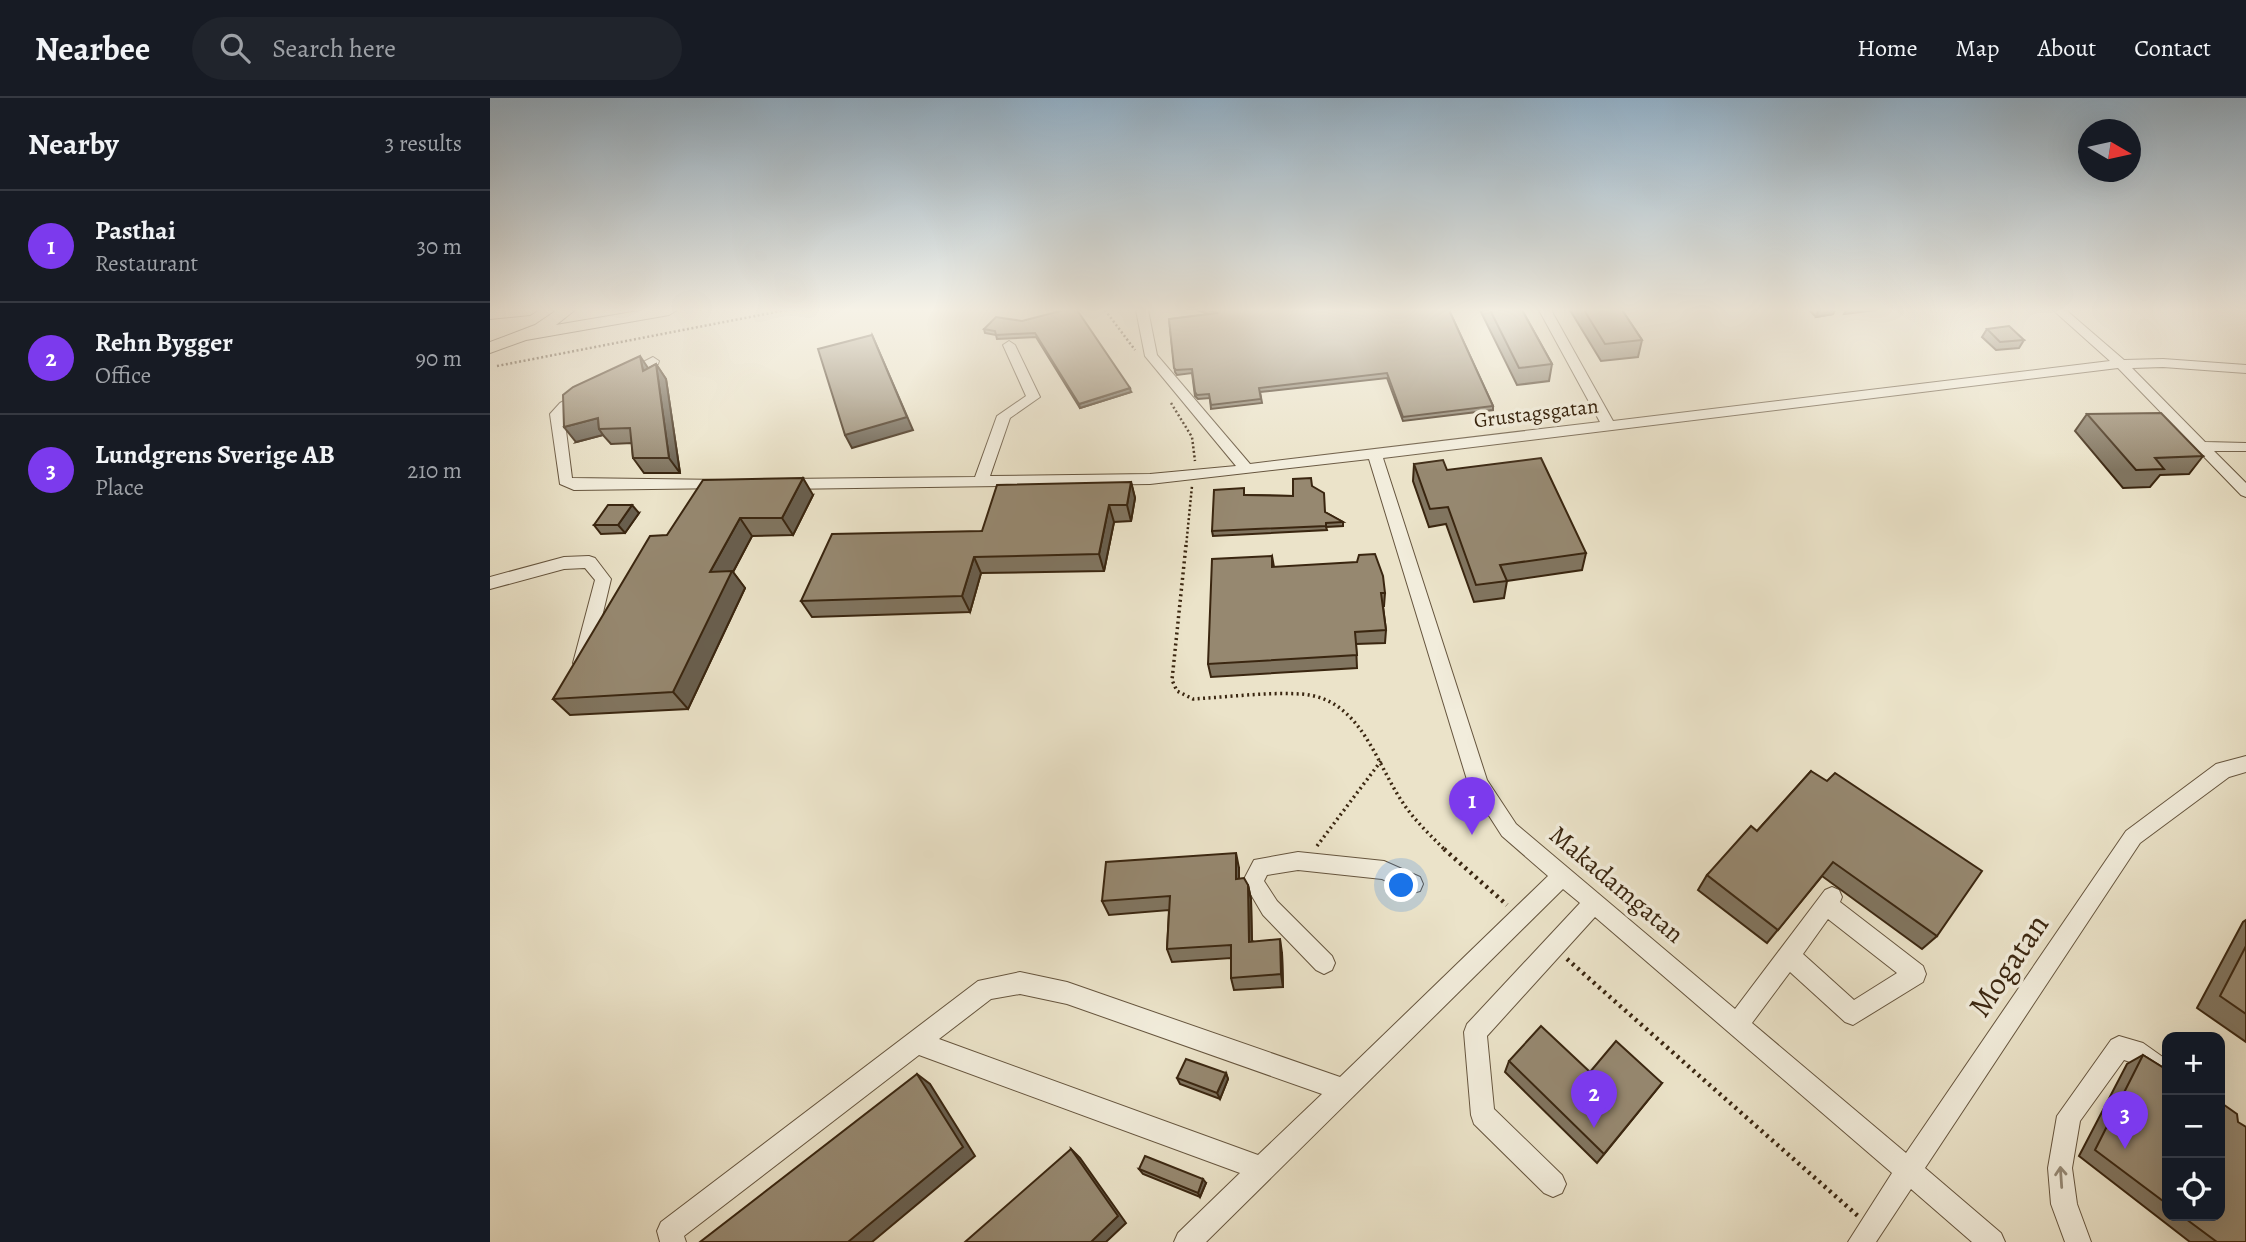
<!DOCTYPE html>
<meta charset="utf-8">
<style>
body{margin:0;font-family:Alegreya,serif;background:#20242c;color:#f1f3f6}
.controls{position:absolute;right:21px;bottom:21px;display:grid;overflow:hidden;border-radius:14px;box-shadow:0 7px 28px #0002}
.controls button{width:63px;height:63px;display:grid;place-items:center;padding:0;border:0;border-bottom:2px solid #363941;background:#171b24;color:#f1f3f6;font:35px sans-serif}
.compass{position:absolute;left:1588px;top:21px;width:63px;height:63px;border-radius:50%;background:#171b24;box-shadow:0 7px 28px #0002;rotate:99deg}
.you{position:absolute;left:912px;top:788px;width:24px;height:24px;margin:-18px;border:5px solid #fff;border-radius:50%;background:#1a73e8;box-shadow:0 0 0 10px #1a73e833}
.badge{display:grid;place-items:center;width:46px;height:46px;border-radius:50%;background:#7c3aed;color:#fff;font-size:23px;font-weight:700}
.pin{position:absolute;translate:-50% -58px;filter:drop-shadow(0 2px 4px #0008)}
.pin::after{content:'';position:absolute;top:37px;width:24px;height:21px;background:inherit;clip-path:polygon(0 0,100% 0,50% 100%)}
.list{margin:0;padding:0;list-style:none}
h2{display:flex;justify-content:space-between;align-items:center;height:91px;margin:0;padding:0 28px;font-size:30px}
h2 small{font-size:23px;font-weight:400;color:#9ea1a6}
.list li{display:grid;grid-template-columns:46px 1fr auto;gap:21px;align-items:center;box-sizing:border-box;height:112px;padding:0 28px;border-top:2px solid #363941}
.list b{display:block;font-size:26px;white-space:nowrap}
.list p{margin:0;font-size:23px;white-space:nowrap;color:#9ea1a6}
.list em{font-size:23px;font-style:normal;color:#9ea1a6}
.icon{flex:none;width:38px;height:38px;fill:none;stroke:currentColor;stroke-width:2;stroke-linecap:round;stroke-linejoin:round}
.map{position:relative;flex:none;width:1756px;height:1144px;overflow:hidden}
header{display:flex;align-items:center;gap:42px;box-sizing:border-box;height:98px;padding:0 35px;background:#171b24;border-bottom:2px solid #363941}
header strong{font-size:33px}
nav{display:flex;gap:38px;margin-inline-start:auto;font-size:24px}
.search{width:490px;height:63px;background:#20242c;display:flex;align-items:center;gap:18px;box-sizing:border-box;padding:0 24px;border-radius:38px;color:#9ea1a6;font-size:26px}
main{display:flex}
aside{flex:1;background:#171b24}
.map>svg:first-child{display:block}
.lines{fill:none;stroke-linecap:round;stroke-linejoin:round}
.minor-casing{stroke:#66553e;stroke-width:2}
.major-casing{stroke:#3a2610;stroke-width:2}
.path-far2{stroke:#3a2610;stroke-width:2.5;stroke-dasharray:2 2.5;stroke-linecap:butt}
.path-far1{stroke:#3a2610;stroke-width:3.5;stroke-dasharray:2 3.5;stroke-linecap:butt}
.path{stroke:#3a2610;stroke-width:4.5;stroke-dasharray:2.5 4.5;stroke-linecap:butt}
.minor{fill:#f2eddc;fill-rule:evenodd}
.major{fill:#ebe3c9;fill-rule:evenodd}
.wall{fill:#817560;stroke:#3a2610;stroke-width:2}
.shaded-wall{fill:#695f4e;stroke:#3a2610;stroke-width:2}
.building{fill:#968870;stroke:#3a2610;stroke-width:2}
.oneway{stroke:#968a76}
.labels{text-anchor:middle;stroke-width:7;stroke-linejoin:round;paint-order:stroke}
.far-street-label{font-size:21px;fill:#3a2610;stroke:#f2eddc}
.street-label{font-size:26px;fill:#3a2610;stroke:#f2eddc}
.near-street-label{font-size:32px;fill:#3a2610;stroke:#f2eddc}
</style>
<header>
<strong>Nearbee</strong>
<div class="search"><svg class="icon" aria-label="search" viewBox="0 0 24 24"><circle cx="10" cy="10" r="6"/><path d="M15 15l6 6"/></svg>Search here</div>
<nav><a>Home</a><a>Map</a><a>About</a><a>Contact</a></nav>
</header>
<main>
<aside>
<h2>Nearby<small>3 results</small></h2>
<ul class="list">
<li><span class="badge">1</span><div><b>Pasthai</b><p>Restaurant</p></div><em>30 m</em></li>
<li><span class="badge">2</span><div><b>Rehn Bygger</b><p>Office</p></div><em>90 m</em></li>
<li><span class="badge">3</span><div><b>Lundgrens Sverige AB</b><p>Place</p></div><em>210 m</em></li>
</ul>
</aside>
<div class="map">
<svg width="1756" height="1144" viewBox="0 0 1756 1144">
<rect width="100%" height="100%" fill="#ebe3c9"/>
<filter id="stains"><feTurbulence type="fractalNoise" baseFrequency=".00286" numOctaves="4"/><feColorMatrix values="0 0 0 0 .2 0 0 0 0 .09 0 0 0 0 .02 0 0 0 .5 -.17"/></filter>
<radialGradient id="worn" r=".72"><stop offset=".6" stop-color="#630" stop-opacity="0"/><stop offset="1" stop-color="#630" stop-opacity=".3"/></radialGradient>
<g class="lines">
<defs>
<g id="minor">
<path d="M 646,212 L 658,212 L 667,257 L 760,366 L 1110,324 L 1049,212 L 1061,212 L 1123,323 L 1620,263 L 1563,212 L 1576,212 L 1634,262 L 1673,261 L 1756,267 L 1756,275 L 1673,269 L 1642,270 L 1715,344 L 1756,345 L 1756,353 L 1724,353 L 1756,385 L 1756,399 L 1751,397 L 1628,270 L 893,360 L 997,682 L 1026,726 L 1245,911 L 1335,792 L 1342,789 L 1349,792 L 1352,799 L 1350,804 L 1433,868 L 1436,876 L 1433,884 L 1363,927 L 1355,924 L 1300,874 L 1262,925 L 1416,1055 L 1636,733 L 1726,666 L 1756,658 L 1756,674 L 1739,679 L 1650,745 L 1435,1070 L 1511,1135 L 1515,1144 L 1482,1144 L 1421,1091 L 1386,1144 L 1358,1144 L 1402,1075 L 1105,819 L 997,938 L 1004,1011 L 1072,1077 L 1076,1086 L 1072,1095 L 1063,1099 L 1054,1095 L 984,1026 L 981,1017 L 974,934 L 977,926 L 1090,805 L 1073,791 L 716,1144 L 684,1144 L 688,1135 L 750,1075 L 429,957 L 194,1138 L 196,1144 L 170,1144 L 167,1133 L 171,1124 L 488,883 L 530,874 L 577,884 L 850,979 L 1058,778 L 1012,738 L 978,685 L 879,361 L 660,386 L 293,391 L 286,386 L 293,381 L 485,379 L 507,318 L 536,298 L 513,247 L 519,243 L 525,247 L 550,299 L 520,320 L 500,378 L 660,376 L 746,368 L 655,258 ZM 1338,821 L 1407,875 L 1364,902 L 1313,856 ZM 530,896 L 577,906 L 832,996 L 768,1057 L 449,941 L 501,901 Z"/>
<polygon points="163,259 169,263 168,266 142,279 137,280 130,276"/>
<polygon points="93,293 100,297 98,300 74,317 82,380 234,382 239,384 241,387 239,390 84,392 70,386 60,316 70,305"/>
<polygon points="99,458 105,460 121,481 101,565 98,570 86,570 83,565 105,482 95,470 74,471 0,491 0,479 74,459"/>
<polygon points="808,754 894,763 930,779 933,786 930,793 923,795 892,781 808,772 777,777 774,783 787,803 842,858 845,865 842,872 834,876 826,872 773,817 753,783 764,762"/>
<polygon points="1629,938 1653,945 1677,962 1677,988 1640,964 1634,962 1590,1023 1582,1070 1587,1106 1601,1144 1575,1144 1561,1106 1558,1070 1567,1018 1621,942"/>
</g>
<g id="major">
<polygon points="0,212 48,212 40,217 0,221"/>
<polygon points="67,212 85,212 66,227 154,212 187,212 179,217 36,242 0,255 0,244 45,227"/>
</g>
</defs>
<use href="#minor" class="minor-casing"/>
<use href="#major" class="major-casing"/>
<g class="path-far2">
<polyline points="615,212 645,252"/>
<polyline points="7,268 296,212"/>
<polyline points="681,305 702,339 705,363"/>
<polyline points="696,449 702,388"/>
</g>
<g class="path-far1">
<path d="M 696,447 L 682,582 L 687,593 L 703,601 C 738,599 776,594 811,596 C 871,600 885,664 913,705 C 925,723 941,738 956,753"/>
<polyline points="827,748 891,663"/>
</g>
<g class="path">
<polyline points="954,751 1017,807"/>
<polyline points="1077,861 1368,1118"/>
</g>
<use href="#minor" class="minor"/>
<use href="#major" class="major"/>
</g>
<g class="wall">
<polygon points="707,212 959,212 1003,308 1003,312 913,323 897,280 770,294 772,305 721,311 720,300 708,301 705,298 702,275 687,277 685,274 679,221 719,216"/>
<polygon points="990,212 1032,212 1062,266 1059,283 1027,287"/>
<polygon points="1080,212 1132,212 1152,242 1148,259 1111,263"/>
<polygon points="1319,212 1345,212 1343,216 1326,219"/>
<polygon points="532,223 641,294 590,310 546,239 507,241 506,237 495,235 494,231"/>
<polygon points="1497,231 1534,242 1529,250 1506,252 1492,239"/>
<polygon points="166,266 176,281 190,375 154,375 143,360 142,345 121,346 113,337 86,344 159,270"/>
<polygon points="1597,316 1713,358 1699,376 1670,377 1660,389 1633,390 1585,333"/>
<polygon points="924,366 957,372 1096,455 1092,472 1017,483 1014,500 984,504 956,426 939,429 923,383"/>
<polygon points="641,384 645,400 641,423 624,424 614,473 491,475 480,514 322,519 311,503 492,433"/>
<polygon points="822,388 835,414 853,424 853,428 836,429 837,432 723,438 722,433 755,397 803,398"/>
<polygon points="323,397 303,437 262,438 243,474 255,490 198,611 80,617 63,601 177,437"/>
<polygon points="149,415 135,435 111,436 104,427"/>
<polygon points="782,458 784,469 895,495 894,508 893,508 896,532 895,545 866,546 867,570 721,579 718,566"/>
<polygon points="1321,673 1447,838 1432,851 1332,778 1277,845 1208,792 1217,777 1267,733"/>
<polygon points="749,770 749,781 758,787 761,801 762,843 792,855 793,889 744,892 741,880 741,860 682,864 677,851 679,812 619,817 612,803"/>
<polygon points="1756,822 1756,944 1707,910 1753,824"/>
<polygon points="1653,957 1677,972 1677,1118 1730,1118 1748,1024 1756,1144 1700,1144 1589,1058 1637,966"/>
<polygon points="1019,963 1100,974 1172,985 1107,1065 1015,974"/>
<polygon points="736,975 738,981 730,1001 690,986 687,980"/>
<polygon points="649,1071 716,1085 710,1099 653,1076"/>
</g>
<g class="shaded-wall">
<polygon points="1329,212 1345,212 1343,216 1326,219"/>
<polygon points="1356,212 1387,212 1354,216"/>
<polygon points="382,237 423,332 362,350 355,337"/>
<polygon points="150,258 160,273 153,273"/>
<polygon points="166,266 176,281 190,375 179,360"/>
<polygon points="640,290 641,294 590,310 589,306"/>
<polygon points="108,320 109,331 113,337 86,344 74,329"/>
<polygon points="313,380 323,397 303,437 292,420"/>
<polygon points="641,384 645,400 641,423 637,407"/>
<polygon points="142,407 149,415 135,435 128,427"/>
<polygon points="619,407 624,424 614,473 609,456"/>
<polygon points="250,420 262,438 243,474 255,490 198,611 183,594 220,474"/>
<polygon points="484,459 491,475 480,514 472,498"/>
<polygon points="746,755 749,770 749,795 746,781"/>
<polygon points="758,787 761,801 762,857 759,844"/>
<polygon points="790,841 792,855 793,889 791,876"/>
<polygon points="736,975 738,981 730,1001 727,995"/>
<polygon points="427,976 440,986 485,1058 382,1144 358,1144"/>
<polygon points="581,1051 590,1060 636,1125 616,1144 601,1144"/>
<polygon points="713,1081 716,1085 710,1099 708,1095"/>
</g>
<g class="building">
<polygon points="574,212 587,212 640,290 589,306 545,235 506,237 505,233 494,231 506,219 532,223"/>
<polygon points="718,212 959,212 1003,308 913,319 897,275 769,290 771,301 721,307 719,296 707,297 705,294 702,271 686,272 684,270 679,221 728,215"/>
<polygon points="1000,212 1032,212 1062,266 1029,270"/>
<polygon points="1094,212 1132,212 1152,242 1115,246"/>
<polygon points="1519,228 1534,242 1510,244 1497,231"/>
<polygon points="382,237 417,319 355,337 328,251"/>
<polygon points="150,258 153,273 166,266 179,360 143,360 140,330 109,331 108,320 74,329 73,297 83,289"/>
<polygon points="1671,315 1713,358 1665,360 1674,371 1646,372 1597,316"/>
<polygon points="1051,360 1096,455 1010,467 1017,483 986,487 958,409 940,411 924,366 953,362 957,372"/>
<polygon points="313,380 292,420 250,420 220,474 242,473 183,594 63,601 160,438 177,437 213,382"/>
<polygon points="821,380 822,388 834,395 835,414 853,424 836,425 836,428 722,433 724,392 754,390 754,397 803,398 803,381"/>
<polygon points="641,384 637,407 619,407 609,456 484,459 472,498 311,503 342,436 492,433 507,387"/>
<polygon points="118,407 142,407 128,427 104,427"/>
<polygon points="885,456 893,478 895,495 891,495 896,532 865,534 867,557 718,566 722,461 782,458 782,469 867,464 869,457"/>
<polygon points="1321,673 1337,683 1345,675 1492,773 1447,838 1343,764 1288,832 1217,777 1261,728 1267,733"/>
<polygon points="746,755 746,781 754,780 758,787 759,844 790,841 791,876 741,880 741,847 677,851 680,798 612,803 616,764"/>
<polygon points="1756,848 1756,916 1730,898"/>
<polygon points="1051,928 1100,974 1126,943 1172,985 1114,1056 1019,963"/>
<polygon points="1653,957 1677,972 1677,1106 1605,1052"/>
<polygon points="696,961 736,975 727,995 687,980"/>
<polygon points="427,976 473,1049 358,1144 210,1144"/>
<polygon points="1730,1004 1747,1016 1748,1024 1756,1029 1756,1144 1727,1144 1692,1118 1730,1118"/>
<polygon points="581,1051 628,1118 601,1144 475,1144"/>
<polygon points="655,1058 713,1081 708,1095 649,1071"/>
</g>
<defs><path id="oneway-shaft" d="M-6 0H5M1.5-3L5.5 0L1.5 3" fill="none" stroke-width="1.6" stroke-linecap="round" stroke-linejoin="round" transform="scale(1.75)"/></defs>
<use class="oneway" href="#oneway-shaft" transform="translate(1571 1079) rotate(-94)"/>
<linearGradient id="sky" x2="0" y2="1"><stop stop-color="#91adc2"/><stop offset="0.57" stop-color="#f6f2e7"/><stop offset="1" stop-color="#f6f2e7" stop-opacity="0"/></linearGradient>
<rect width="1756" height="372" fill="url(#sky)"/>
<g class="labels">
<g class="far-street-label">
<text transform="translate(1046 315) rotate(-7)" y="7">Grustagsgatan</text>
</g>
<g class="street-label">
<text transform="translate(1127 786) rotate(40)" y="9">Makadamgatan</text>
</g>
<g class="near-street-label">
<text transform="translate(1518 867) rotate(-56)" y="11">Mogatan</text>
</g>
</g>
<rect width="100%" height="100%" filter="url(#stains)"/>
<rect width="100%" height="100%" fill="url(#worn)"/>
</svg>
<div class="controls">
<button>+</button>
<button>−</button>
<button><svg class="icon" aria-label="locate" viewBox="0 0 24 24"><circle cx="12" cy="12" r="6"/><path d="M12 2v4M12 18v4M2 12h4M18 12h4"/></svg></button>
</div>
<svg class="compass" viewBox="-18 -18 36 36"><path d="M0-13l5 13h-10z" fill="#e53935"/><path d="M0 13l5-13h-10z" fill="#9ea1a6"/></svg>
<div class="you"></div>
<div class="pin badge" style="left:982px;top:737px">1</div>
<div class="pin badge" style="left:1104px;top:1030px">2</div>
<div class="pin badge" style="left:1635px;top:1051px">3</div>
</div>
</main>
